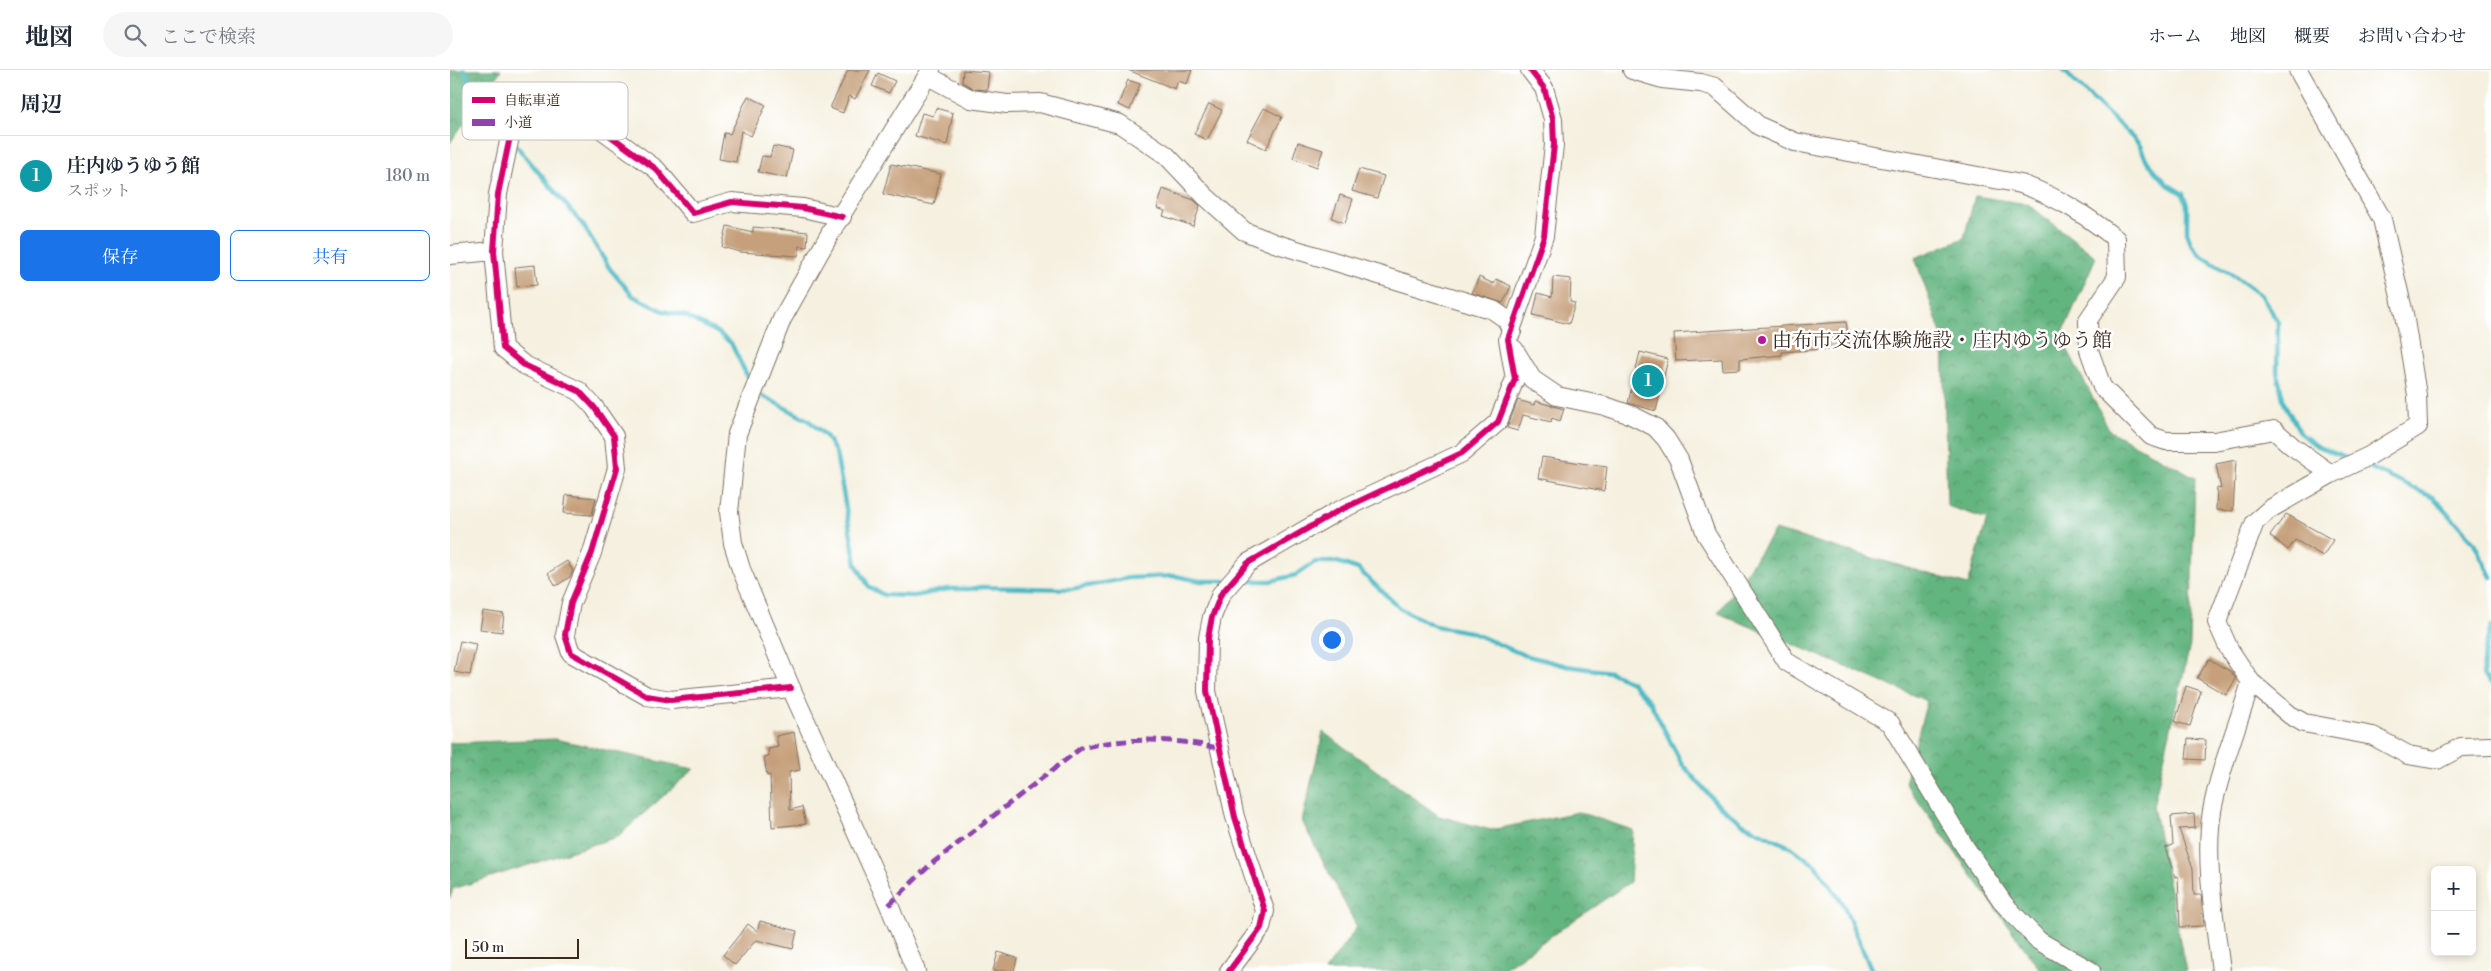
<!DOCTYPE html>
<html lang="ja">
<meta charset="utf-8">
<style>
body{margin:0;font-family:"Libre Bodoni","Noto Serif JP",serif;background:#f6f6f7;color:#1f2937}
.controls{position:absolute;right:15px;bottom:15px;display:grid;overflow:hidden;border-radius:8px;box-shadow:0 2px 8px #0003}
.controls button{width:45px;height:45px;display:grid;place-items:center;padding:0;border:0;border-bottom:1px solid #e0e1e3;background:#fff;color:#1f2937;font:25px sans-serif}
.scale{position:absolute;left:15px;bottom:12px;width:114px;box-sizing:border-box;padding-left:5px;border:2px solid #3b2a1e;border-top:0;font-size:14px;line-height:18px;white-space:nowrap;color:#3b2a1e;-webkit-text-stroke:4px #fff;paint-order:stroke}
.you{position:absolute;left:881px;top:569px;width:18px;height:18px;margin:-12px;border:4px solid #fff;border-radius:50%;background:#1a73e8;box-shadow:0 0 0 8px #1a73e833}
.badge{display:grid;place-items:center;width:32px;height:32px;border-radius:50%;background:#1a73e8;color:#fff;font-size:16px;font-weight:700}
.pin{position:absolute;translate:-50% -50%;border:2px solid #fff;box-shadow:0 1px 5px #0006}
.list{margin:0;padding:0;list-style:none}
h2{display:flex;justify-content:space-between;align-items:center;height:65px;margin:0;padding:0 20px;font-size:21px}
h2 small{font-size:16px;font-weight:400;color:#747a83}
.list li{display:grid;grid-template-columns:32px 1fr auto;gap:15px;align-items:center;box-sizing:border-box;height:80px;padding:0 20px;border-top:1px solid #e0e1e3}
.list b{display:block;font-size:19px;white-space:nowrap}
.list p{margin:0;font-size:16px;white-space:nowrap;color:#747a83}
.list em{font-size:16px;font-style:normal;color:#747a83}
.actions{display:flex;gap:10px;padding:15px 20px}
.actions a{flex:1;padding:11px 0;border:1px solid #1a73e8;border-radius:8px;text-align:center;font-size:18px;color:#1a73e8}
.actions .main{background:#1a73e8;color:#fff}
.icon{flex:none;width:28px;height:28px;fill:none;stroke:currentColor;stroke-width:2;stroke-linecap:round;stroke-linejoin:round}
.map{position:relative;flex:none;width:2041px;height:901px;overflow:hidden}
header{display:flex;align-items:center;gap:30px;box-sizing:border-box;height:70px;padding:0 25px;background:#fff;border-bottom:1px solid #e0e1e3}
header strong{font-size:24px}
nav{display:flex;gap:28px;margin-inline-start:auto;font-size:18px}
.search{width:350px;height:45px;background:#f6f6f7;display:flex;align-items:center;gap:12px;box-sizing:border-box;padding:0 18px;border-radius:28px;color:#747a83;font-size:19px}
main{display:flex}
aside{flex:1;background:#fff}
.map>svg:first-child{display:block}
.forest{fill:url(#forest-crowns);stroke:#50704f}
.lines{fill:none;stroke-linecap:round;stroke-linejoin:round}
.stream{stroke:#4cbac5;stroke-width:4.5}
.building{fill:#c6a07c}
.minor-casing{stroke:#7c6f62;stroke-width:20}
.minor{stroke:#fff;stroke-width:18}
.quiet{stroke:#8e44ad;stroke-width:5;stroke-dasharray:10 5;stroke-linecap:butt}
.cycleway-casing{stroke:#fff;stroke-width:9}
.cycleway{stroke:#d6006c;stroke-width:6}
.poi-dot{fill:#b5179e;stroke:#fff;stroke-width:2}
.labels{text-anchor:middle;stroke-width:5;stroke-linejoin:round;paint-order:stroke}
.poi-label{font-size:20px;fill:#3b2a1e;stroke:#fff;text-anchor:start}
.key{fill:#fff;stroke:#c4bfbc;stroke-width:1}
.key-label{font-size:14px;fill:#3b2a1e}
</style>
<header>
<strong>地図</strong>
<div class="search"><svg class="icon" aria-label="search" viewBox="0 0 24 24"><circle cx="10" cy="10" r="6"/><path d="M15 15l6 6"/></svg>ここで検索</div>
<nav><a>ホーム</a><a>地図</a><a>概要</a><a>お問い合わせ</a></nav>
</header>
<main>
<aside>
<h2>周辺<small></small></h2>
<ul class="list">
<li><span class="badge" style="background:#0f9aa8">1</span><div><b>庄内ゆうゆう館</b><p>スポット</p></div><em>180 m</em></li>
</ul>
<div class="actions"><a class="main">保存</a><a>共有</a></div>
</aside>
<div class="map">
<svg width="2041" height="901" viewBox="0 0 2041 901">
<defs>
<pattern id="forest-crowns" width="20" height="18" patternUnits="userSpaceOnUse" patternTransform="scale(1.25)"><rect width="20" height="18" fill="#64b580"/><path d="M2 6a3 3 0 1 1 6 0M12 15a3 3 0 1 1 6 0" fill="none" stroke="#549368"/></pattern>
</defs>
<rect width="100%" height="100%" fill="#fff"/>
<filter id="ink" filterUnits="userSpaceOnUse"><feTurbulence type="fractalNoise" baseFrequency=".02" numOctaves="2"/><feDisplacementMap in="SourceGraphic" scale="10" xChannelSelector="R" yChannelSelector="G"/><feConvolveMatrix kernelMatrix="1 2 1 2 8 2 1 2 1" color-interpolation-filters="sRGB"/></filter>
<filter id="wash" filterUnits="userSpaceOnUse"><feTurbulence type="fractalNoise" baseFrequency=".0096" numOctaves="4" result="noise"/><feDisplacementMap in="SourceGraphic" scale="20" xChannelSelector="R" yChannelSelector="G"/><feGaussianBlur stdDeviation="1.12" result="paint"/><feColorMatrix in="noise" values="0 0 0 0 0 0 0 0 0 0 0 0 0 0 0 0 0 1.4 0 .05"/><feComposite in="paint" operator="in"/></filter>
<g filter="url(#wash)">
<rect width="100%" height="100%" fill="#f5f0df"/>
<g class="forest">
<polygon points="0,0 51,0 0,73"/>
<polygon points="1525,126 1578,134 1646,187 1611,267 1660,361 1745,407 1740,575 1703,736 1736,901 1591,901 1455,713 1477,631 1268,543 1325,460 1518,515 1537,449 1497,436 1493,269 1465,188 1514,168"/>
<polygon points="873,662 989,746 1041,760 1128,742 1183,760 1180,812 1050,901 875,901 907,857 852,751"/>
<polygon points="105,669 244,699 167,767 3,819 0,828 0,673"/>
</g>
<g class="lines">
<g class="stream">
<polyline points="14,0 26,24 56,63"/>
<polyline points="1613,0 1689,74 1697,91 1717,114 1733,124 1737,135 1737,162 1741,174 1750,185 1785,206 1812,226 1828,252 1827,302 1834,333 1851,364 1867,376 1901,390"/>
<polyline points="64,73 133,155 160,199 183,226 213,241 235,246 267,262 281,273 301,314"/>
<polyline points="307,323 358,350 376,366 386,383 406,494 419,517 434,525 464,526 498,519 520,519 531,517 621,519 679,508 725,506 750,511 775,511"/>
<polyline points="1913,394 1984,428 2023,471 2041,507"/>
<polyline points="790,511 821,511 846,505 865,492 887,492 908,499 951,539 985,556 1020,562 1074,585 1117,596 1160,602 1181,612 1200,632 1232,694 1268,735 1293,754 1342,778 1365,795 1392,832 1422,901"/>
<polyline points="2041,557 2035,579 2033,605 2041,613"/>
</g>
</g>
<g id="blocks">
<g class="building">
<polygon points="398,0 420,0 405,29 399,26 393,43 380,38"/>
<polygon points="513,0 539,2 537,20 524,19 512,12"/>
<polygon points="678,0 742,0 737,14 728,11 725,19"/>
<polygon points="428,3 445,11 439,23 422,16"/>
<polygon points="678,10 690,14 680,40 668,35"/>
<polygon points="298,26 316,35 301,66 291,61 286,92 269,89 274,63 280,64"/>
<polygon points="759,34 772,40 757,70 744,64"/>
<polygon points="486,38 503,43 497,75 465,66 472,43 483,46"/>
<polygon points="814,38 832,47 816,79 797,70"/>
<polygon points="848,72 873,80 867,97 843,88"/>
<polygon points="323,76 343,80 337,108 308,102 312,86 320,87"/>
<polygon points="441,94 491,104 484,135 433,124"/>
<polygon points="909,99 934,106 927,128 902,121"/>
<polygon points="713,119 744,130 750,136 743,156 713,146 715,141 707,138"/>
<polygon points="890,125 903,129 895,153 882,148"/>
<polygon points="277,156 303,162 303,157 358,162 357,177 349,176 348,186 290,182 272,177"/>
<polygon points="85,195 87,215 67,217 65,197"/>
<polygon points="1029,207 1044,214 1046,209 1061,216 1053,233 1022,223"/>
<polygon points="1103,207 1121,209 1120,232 1125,233 1119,254 1083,245 1088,223 1102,227"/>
<polygon points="1396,252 1400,277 1332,282 1332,285 1290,289 1290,299 1273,300 1272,289 1226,291 1224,263"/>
<polygon points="1190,282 1218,289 1206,341 1178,333"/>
<polygon points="1068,330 1084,335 1085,331 1114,339 1110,351 1102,348 1101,352 1073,345 1068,361 1057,358"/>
<polygon points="1092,387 1157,397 1154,421 1088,408"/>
<polygon points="1786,390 1783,441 1766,440 1767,418 1771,419 1766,394"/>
<polygon points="116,425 146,428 142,445 114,443"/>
<polygon points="1836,444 1883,470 1873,486 1845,470 1838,480 1820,466"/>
<polygon points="117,491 123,501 120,507 106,516 98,503"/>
<polygon points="33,541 54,544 52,562 30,559"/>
<polygon points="10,571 26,574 20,605 4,602"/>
<polygon points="1759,589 1781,602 1786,609 1776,625 1747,608"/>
<polygon points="1736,616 1751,621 1740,656 1725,652"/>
<polygon points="344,662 350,700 339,702 340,740 352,737 356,754 322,757 320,705 317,706 314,687 319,686 318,679 328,677 326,666"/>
<polygon points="1738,669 1756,670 1755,690 1736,689"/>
<polygon points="1744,744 1745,758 1729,759 1743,799 1744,825 1751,825 1754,856 1730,857 1728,806 1725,807 1715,778 1723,775 1721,746"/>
<polygon points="310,851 347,861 343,879 306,870 285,895 273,885 298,854 307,861"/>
<polygon points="548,882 567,888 564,901 543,901"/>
</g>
</g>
</g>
<g filter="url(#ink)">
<use href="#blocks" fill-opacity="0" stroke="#7c6f62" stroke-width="1"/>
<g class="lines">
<defs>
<g id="minor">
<path d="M 1182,0 L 1212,9 L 1251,13 L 1265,17 L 1309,56 L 1345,72 L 1571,114 C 1608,127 1636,145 1666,169 L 1667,207 L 1638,250 L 1639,280 L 1652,317 L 1701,366 L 1716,371 L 1764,371 L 1824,360 L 1842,376 L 1881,404"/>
<polyline points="1848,0 1932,149 1954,244 1967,325 1968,356 1919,386 1881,404 1820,439 1805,452 1767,552 1779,579 1801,612 1840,645 1854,653 1923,666 1958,685 1987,690 2011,677 2041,676"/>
<polyline points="478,6 521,29 557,34 590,33 670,54 716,85 755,126 794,161 824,173 1043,240 1056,249 1062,262"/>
<polyline points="0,185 44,181"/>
<polyline points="1064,279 1082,309 1107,326 1155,336 1181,345 1205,357 1216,369 1229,390 1256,464 1337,592 1440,653 1515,777 1554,834 1589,871 1641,901"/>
<polyline points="341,618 221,630 197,626 121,583 115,565 121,533 142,483 167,398 164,366 144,337 129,321 74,295 53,278 44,181 48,124 61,62 69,51 84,42 105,38 129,43 206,99 243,143 282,132 353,138 392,147"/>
<polyline points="466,901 439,835 341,618 291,499 283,473 279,442 287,364 332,249 385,155 481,0"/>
<polyline points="779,901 811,858 815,841 785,747 757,621 758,568 762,547 771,524 798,493 886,442 1012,383 1048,352 1065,309 1058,269 1094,166 1104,75 1103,49 1094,18 1080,0"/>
<path d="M 1771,901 C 1765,852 1754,789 1762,741 C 1769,701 1789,652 1801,612"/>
</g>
</defs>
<use href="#minor" class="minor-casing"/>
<use href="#minor" class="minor"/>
<path class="quiet" d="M 439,835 L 480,795 L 631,678 C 677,667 723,668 768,678"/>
<defs>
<g id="cycleway">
<polyline points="341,618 221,630 197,626 121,583 115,565 121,533 142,483 167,398 164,366 144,337 129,321 74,295 53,278 44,181 48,124 61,62 69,51 84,42 105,38 129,43 206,99 243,143 282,132 353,138 392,147"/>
<polyline points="779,901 811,858 815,841 785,747 757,621 758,568 762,547 771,524 798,493 886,442 1012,383 1048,352 1065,309 1058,269 1094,166 1104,75 1103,49 1094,18 1080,0"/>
</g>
</defs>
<use href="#cycleway" class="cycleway-casing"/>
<use href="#cycleway" class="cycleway"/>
</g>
</g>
<circle class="poi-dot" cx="1312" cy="270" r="5"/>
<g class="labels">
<g class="poi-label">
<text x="1322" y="277">由布市交流体験施設・庄内ゆうゆう館</text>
</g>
</g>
<rect x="12" y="12" width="166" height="58" rx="8" class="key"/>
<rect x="22" y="27" width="23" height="6" fill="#d6006c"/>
<rect x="22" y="49" width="23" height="7" fill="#8e44ad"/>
<g class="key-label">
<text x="54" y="35">自転車道</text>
<text x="54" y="57">小道</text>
</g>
</svg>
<div class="controls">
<button>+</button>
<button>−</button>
</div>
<div class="scale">50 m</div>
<div class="you"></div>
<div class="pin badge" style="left:1198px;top:311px;background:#0f9aa8">1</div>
</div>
</main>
